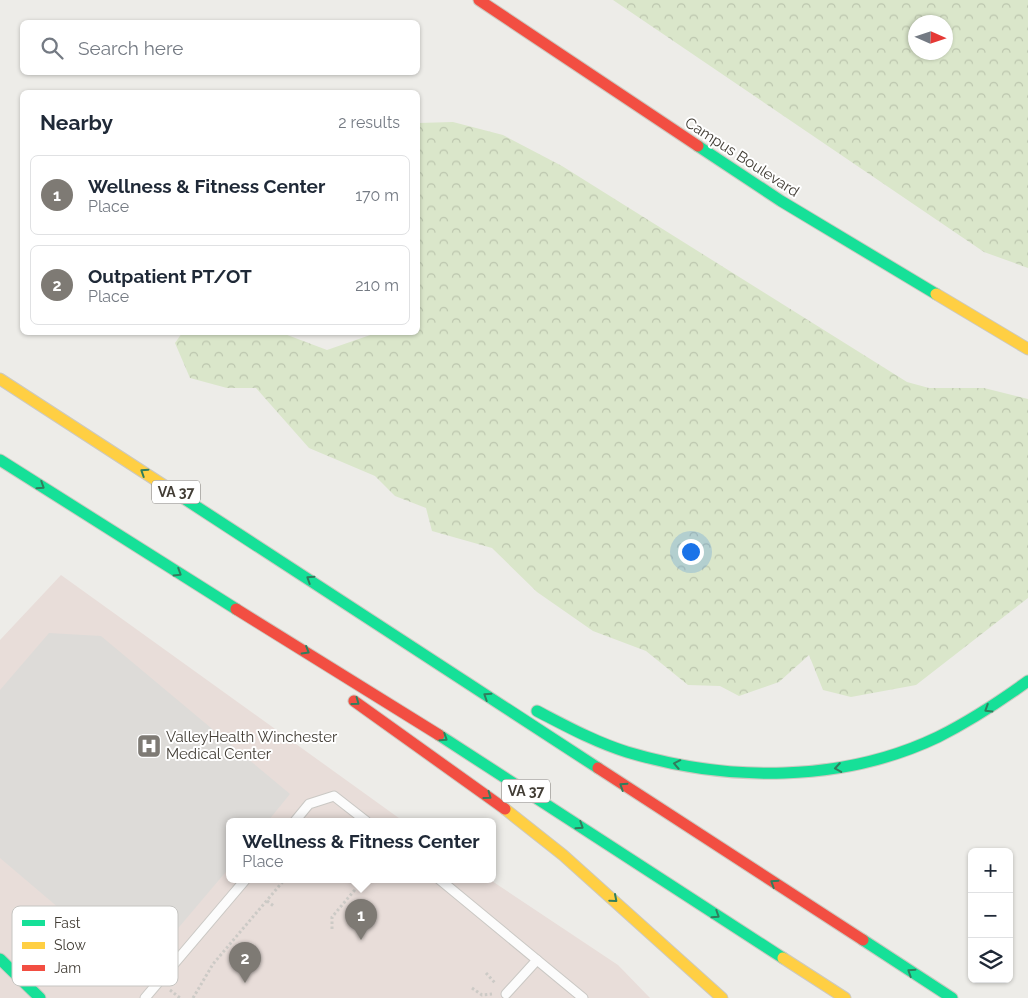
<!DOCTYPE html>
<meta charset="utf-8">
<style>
body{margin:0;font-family:Raleway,sans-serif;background:#f6f6f7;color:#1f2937}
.controls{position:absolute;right:15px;bottom:15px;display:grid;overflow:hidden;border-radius:8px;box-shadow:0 1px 4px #0004}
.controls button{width:45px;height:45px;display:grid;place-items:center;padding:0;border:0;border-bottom:1px solid #e0e1e3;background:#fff;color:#1f2937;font:25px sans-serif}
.compass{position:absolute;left:908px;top:15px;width:45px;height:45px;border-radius:50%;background:#fff;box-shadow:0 1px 4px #0004;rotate:93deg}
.you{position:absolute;left:690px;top:551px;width:18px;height:18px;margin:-12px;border:4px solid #fff;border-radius:50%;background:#1a73e8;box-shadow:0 0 0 8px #1a73e833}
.badge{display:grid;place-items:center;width:32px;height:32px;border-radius:50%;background:#7e7a74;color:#fff;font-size:16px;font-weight:700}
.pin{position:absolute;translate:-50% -41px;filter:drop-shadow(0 1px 2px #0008)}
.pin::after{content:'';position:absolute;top:26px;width:18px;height:15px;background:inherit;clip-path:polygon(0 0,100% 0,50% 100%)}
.popup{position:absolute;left:226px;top:818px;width:270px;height:65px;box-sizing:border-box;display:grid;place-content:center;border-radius:8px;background:#fff;filter:drop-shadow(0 1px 4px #0005);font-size:16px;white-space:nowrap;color:#747a83}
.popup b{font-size:19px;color:#1f2937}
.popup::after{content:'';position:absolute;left:50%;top:100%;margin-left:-10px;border:10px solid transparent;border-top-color:#fff}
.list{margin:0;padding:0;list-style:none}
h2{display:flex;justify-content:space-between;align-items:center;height:65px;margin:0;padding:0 20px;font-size:21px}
h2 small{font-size:16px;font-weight:400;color:#747a83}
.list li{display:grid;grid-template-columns:32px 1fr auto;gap:15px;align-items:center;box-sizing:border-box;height:80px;margin:0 10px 10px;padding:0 10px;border:1px solid #e0e1e3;border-radius:8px}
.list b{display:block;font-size:19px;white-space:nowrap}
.list p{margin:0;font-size:16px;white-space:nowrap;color:#747a83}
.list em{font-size:16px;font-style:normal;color:#747a83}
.icon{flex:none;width:28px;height:28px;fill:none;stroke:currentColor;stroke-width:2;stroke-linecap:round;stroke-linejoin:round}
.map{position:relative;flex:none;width:1028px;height:998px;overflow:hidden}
.search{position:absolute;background:#fff;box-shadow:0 1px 4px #0004;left:20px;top:20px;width:400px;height:55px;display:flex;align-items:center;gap:12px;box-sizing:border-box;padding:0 18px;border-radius:8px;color:#747a83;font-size:19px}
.panel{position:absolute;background:#fff;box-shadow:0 1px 4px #0004;left:20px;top:90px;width:400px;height:245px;border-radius:8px}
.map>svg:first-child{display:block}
.medical{fill:#e8ddd9}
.forest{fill:url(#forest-crowns);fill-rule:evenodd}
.parking{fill:#dddbd8}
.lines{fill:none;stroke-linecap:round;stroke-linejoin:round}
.lane-casing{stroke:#cac8c4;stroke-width:11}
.fast-casing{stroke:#ccc9c0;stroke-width:13}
.slow-casing{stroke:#ccc9c0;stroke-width:13}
.jam-casing{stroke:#ccc9c0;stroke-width:13}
.path{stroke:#cccac6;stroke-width:3;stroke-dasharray:2.5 2.5;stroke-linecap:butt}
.lane{stroke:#fcfcfc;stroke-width:9}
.fast{stroke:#16e098;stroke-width:11}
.slow{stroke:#ffcf43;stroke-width:11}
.jam{stroke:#f24e42;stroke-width:11}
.oneway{stroke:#307e5d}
.labels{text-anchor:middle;stroke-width:4;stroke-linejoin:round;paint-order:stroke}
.shield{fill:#fff;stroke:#7b7772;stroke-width:1}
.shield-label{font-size:14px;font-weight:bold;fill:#423d35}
.street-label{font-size:15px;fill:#423d35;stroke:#fff}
.poi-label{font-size:15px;fill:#423d35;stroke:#fff;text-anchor:start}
.key{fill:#fff;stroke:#c6c5c2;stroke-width:1}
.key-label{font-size:14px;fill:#423d35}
</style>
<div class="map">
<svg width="1028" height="998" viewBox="0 0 1028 998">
<defs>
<pattern id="forest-crowns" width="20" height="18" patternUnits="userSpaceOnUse" patternTransform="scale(1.25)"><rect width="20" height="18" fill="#dae6ca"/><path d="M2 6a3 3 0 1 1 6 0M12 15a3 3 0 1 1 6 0" fill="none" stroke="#bcc6ae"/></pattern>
</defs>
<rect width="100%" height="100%" fill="#edece8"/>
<polygon class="medical" points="61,575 403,821 230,821 230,879 489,879 618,965 650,998 0,998 0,640"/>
<g class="forest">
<path d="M 613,0 L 1028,0 L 1028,268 L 984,252 ZM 916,22 L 946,22 L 946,52 L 916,52 Z"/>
<polygon points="453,122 503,135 562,166 907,382 929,388 984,388 1028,399 1028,598 916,685 851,697 823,690 809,655 779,682 739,696 720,686 688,685 646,651 593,631 537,592 492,548 432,531 426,508 395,496 375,476 309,448 256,388 227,388 190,378 175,343 182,333 282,333 327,350 376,333 418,332 418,123"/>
</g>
<polygon class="parking" points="49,633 101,636 290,794 268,821 230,821 230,867 163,946 126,965 0,858 0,690"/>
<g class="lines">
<defs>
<g id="lane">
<polyline points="295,821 309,804 334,796 366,821"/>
<polyline points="439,879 583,998"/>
<polyline points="506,994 537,960"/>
<polyline points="145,998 246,879"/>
</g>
<g id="fast">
<polyline points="698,146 781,201 936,294"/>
<polyline points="0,460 236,609"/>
<polyline points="171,490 598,768"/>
<path d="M 537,711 C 566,726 595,742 627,752 C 727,782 842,783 938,737 C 970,721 999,702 1028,681"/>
<polyline points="439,735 783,958"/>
<polyline points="863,940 952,998"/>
<polyline points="0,959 40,998"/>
</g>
<g id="slow">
<polyline points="936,294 1028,349"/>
<polyline points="0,379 171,490"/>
<polyline points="505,809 563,855 722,998"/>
<polyline points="783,958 845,998"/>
</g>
<g id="jam">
<polyline points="479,0 698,146"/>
<polyline points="236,609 439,735"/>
<polyline points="354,701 505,809"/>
<polyline points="598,768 863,940"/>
</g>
</defs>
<use href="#lane" class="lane-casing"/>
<use href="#fast" class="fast-casing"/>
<use href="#slow" class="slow-casing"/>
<use href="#jam" class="jam-casing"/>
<g class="path">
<polyline points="267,901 275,907"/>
<polyline points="332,929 332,917 364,879"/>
<polyline points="486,973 496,984"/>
<polyline points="49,980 67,972 99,978 125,973 134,973 144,978"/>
<polyline points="472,988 482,995 492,994"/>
<polyline points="170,990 180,998"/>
<polyline points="193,998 213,964 285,879"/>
</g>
<use href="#lane" class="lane"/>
<use href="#fast" class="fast"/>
<use href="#slow" class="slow"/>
<use href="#jam" class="jam"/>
</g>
<defs><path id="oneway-chevron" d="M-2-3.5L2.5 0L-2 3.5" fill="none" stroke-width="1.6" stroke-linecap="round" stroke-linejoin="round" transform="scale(1.25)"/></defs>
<g class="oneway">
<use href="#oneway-chevron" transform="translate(144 472) rotate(-147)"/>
<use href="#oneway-chevron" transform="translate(41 486) rotate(33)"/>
<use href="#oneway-chevron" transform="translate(178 573) rotate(32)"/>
<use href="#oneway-chevron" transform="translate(310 579) rotate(-147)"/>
<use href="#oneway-chevron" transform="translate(306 651) rotate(31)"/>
<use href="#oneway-chevron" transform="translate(487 696) rotate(-147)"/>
<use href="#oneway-chevron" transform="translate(356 702) rotate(36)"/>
<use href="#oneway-chevron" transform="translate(988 709) rotate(148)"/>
<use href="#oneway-chevron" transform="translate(444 738) rotate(33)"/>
<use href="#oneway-chevron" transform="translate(677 764) rotate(-169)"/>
<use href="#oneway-chevron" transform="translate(838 768) rotate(171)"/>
<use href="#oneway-chevron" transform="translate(623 786) rotate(-147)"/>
<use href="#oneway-chevron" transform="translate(488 796) rotate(36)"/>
<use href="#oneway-chevron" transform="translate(580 826) rotate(33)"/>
<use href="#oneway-chevron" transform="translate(774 883) rotate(-147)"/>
<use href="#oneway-chevron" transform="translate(614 899) rotate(41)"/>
<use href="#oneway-chevron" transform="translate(716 915) rotate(33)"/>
<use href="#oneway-chevron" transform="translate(911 972) rotate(-147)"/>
</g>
<defs>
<symbol id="hospital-square" viewBox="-11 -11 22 22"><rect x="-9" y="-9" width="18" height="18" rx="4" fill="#7e7a74" stroke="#fff"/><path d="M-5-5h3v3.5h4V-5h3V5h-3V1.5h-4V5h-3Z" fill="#fff"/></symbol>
</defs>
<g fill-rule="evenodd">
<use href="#hospital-square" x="135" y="732" width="28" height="28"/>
</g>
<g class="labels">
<g class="shield">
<rect x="152" y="480.5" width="48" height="23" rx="4"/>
<rect x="502" y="779.5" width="48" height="23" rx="4"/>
</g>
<g class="shield-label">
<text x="176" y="497">VA 37</text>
<text x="526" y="796">VA 37</text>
</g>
<g class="street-label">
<text transform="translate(742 157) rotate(33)" y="5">Campus Boulevard</text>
</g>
<g class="poi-label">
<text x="166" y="742">ValleyHealth Winchester<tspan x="166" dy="17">Medical Center</tspan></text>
</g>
</g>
<rect x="12" y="906" width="166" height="80" rx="8" class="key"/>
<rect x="22" y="920" width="23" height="6" fill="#16e098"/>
<rect x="22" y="942" width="23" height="7" fill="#ffcf43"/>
<rect x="22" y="965" width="23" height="6" fill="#f24e42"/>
<g class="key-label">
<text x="54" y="928">Fast</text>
<text x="54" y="950">Slow</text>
<text x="54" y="973">Jam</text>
</g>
</svg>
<div class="controls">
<button>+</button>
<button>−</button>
<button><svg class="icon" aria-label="layers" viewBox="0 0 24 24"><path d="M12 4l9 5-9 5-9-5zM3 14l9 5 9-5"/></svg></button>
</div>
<svg class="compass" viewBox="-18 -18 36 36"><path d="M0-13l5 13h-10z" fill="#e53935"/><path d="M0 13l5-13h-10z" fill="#747a83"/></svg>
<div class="you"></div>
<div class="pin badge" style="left:361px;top:940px">1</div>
<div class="popup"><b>Wellness &amp; Fitness Center</b>Place</div>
<div class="pin badge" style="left:245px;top:983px">2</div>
<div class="search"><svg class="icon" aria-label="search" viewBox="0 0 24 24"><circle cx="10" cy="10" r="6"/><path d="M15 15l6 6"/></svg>Search here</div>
<section class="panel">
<h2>Nearby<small>2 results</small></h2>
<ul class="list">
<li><span class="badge">1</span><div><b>Wellness &amp; Fitness Center</b><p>Place</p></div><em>170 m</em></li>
<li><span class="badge">2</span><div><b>Outpatient PT/OT</b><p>Place</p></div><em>210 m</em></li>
</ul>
</section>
</div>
